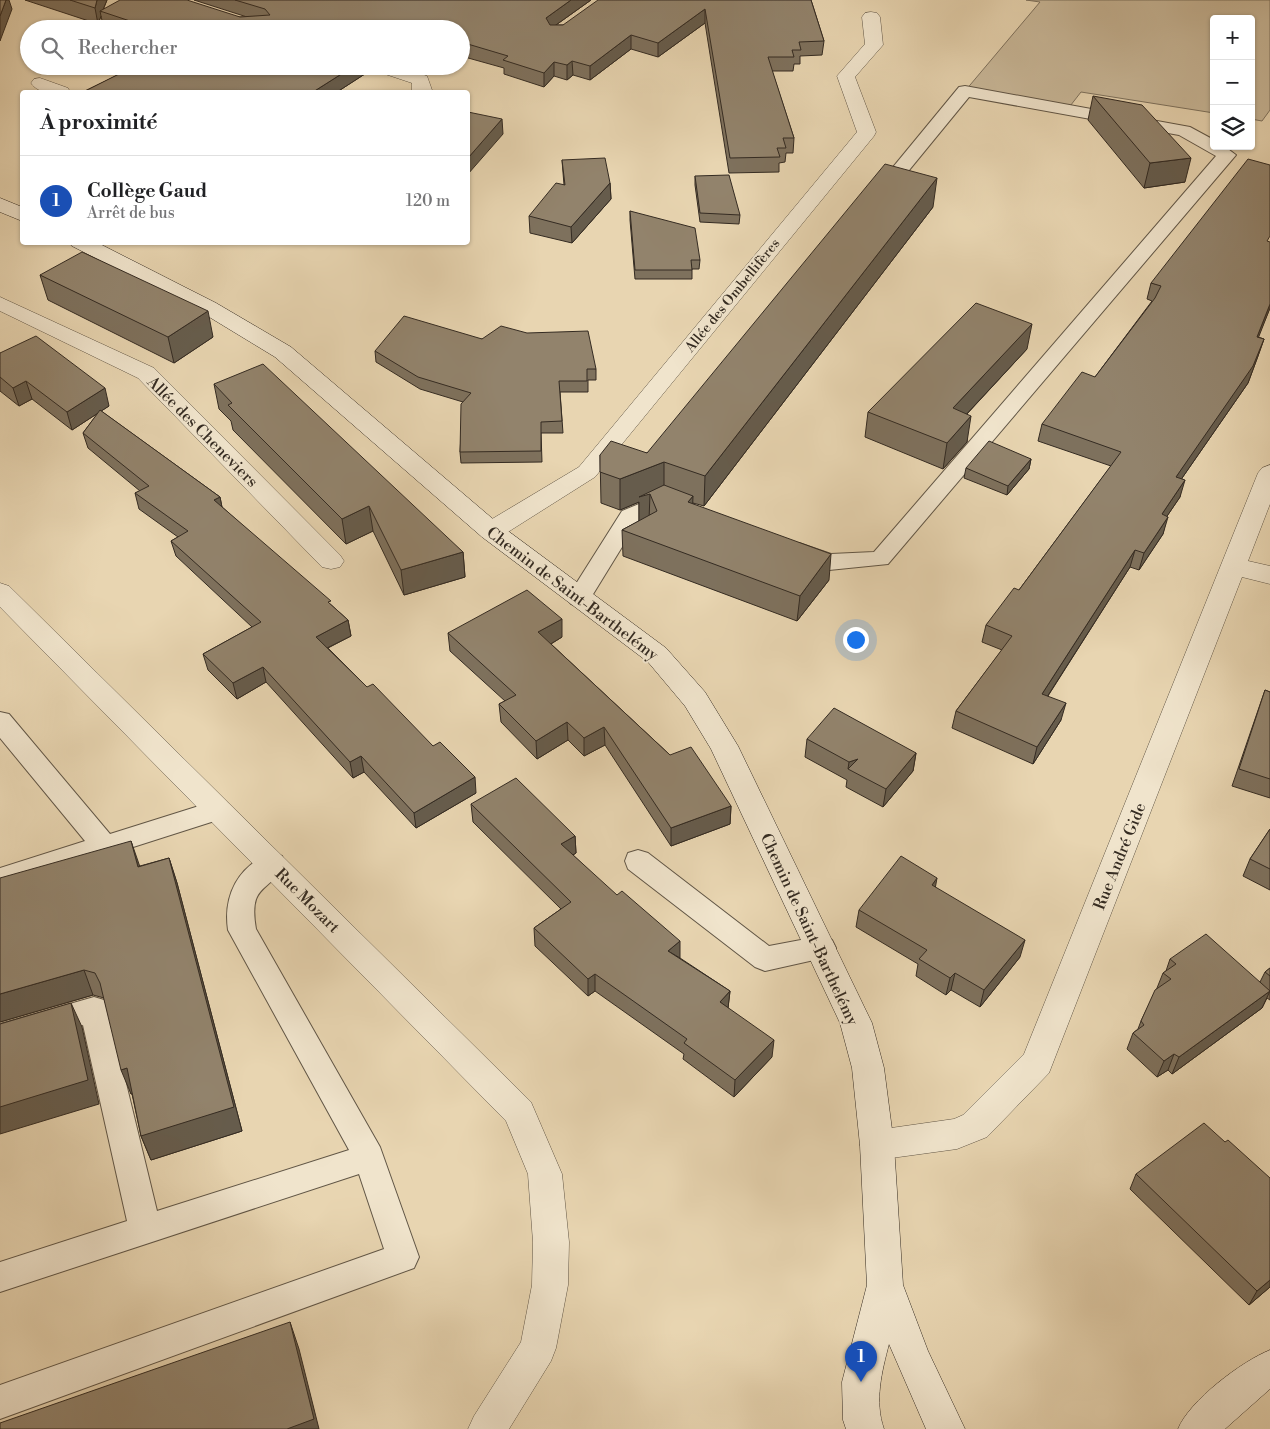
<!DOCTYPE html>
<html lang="fr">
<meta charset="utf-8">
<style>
body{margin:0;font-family:"Libre Bodoni",serif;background:#f6f6f6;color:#202124}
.controls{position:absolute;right:15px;top:15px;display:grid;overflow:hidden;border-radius:5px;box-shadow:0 1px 4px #0004}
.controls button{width:45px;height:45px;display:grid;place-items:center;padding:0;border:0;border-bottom:1px solid #e0e0e0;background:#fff;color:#202124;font:25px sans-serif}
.you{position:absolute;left:855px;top:639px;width:18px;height:18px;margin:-12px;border:4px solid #fff;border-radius:50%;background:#1a73e8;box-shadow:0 0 0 8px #1a73e833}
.badge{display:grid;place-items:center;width:32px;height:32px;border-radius:50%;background:#8f2418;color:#fff;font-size:16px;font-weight:700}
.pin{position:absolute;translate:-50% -41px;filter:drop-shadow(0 1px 2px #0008)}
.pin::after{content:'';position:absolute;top:26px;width:18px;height:15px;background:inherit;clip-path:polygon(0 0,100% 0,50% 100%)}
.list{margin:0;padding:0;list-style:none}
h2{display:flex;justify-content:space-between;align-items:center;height:65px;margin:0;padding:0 20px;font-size:21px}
h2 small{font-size:16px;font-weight:400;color:#757577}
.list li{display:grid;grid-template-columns:32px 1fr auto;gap:15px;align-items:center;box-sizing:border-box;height:90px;padding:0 20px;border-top:1px solid #e0e0e0}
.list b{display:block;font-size:19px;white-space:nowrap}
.list p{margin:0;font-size:16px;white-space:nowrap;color:#757577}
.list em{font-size:16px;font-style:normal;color:#757577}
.icon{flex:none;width:28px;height:28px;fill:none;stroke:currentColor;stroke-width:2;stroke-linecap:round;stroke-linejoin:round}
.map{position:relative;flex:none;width:1270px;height:1429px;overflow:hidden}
.search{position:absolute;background:#fff;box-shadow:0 1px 4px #0004;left:20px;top:20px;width:450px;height:55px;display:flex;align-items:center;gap:12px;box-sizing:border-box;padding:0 18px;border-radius:28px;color:#757577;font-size:19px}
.panel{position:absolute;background:#fff;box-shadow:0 1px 4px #0004;left:20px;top:90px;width:450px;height:155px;border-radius:5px}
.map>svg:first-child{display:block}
.green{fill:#c9b899;stroke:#7e725e}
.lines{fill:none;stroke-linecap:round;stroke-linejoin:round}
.lane-casing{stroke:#615646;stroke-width:2}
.street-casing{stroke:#615646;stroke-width:1}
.secondary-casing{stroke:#342b22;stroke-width:1}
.lane{fill:#f0e4cc;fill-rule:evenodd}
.street{fill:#f0e4cc;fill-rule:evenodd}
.secondary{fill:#f0e4cc;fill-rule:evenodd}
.wall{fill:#7e715d;stroke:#342b22}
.shaded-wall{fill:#665c4c;stroke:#342b22}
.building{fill:#92836c;stroke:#342b22}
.labels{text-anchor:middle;stroke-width:4;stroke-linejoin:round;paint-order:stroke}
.far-street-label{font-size:14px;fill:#342b22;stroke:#f0e4cc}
.street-label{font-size:16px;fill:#342b22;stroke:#f0e4cc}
</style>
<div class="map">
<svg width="1270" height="1429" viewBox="0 0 1270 1429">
<rect width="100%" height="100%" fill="#e8d5b1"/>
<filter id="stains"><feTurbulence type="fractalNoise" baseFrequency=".004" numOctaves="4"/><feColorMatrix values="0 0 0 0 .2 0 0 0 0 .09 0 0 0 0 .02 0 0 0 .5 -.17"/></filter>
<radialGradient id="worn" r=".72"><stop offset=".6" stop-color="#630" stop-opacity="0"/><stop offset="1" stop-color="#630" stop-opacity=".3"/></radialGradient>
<polygon class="green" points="1026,0 1270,0 1270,110 1262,121 1251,119 1251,19 1214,19 1214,113 1081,92 1067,110 965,91 1040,2"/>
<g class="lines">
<defs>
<g id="lane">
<path d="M 965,86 L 1190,127 L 1214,140 L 1214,146 L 1224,146 L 1236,155 L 888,564 L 829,570 C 817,566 794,562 788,551 L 791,546 L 799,543 L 831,554 L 874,552 L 1216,156 L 1179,135 L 969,97 L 901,180 L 889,180 L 886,176 L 889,172 L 959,87 Z"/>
<polygon points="663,494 678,499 681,504 678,509 670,511 663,509 638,521 587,604 579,606 571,604 567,598 622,511"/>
<polygon points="0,712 9,714 110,834 218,800 227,803 231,810 227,817 8,887 0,884 0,868 85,841 0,738"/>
<polygon points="638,850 648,853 769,946 822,936 832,940 836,948 832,956 765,971 755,967 628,869 625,861 628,853"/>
<path d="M 272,853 L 282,856 L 285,864 C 269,894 248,883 256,929 L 380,1147 L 419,1257 L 414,1268 L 0,1419 L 0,1385 L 384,1249 L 359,1174 L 0,1292 L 0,1262 L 127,1221 L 83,1025 L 0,1050 L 0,1024 L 94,997 L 104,1000 L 108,1009 L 157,1211 L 349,1150 L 228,930 C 223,896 238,865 272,853 Z"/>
</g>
<g id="street">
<polygon points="871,12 877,13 880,17 883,45 855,77 876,132 874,136 595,477 500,537 491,539 482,537 479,531 482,525 579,467 857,132 837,76 865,44 862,17 865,13"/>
<polygon points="370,66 398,66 427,76 432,90 430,92 412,92 412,83 373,70"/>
<path d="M 40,78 L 68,88 L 70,92 C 58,94 39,95 31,83 L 34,79 Z"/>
<polygon points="0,297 154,368 340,555 344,561 340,567 331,569 322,567 138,378 0,311"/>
<polygon points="1270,465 1270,504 1248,561 1270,566 1270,584 1242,577 1049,1073 987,1137 957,1149 877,1160 865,1156 860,1145 865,1134 877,1130 954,1119 963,1115 1024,1054 1258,473 1262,468"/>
<polygon points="0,583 9,586 531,1102 562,1174 569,1242 568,1285 556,1348 551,1361 509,1429 468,1429 474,1416 521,1342 532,1285 533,1242 528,1174 506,1121 0,607"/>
</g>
<g id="secondary">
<polygon points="0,198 22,207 22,221 0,212"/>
<path d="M 69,242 L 96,242 L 216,303 L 291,347 L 500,525 L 666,648 L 705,692 L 738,746 L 872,1023 L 884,1068 L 894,1145 L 903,1285 L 928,1351 L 965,1429 L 926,1429 L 889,1344 C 882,1371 874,1401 884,1429 L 846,1429 L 843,1420 L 842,1382 L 867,1285 L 860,1145 L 852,1068 L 840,1023 L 711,749 L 685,706 L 648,662 L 482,537 L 275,357 L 201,312 L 72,246 Z"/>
<path d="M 1270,1350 L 1270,1389 L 1225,1429 L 1178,1429 C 1189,1401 1242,1361 1270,1350 Z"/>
</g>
</defs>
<use href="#lane" class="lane-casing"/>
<use href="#street" class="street-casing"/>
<use href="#secondary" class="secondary-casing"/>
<use href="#lane" class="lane"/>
<use href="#street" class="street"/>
<use href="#secondary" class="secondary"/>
</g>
<g class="wall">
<polygon points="25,0 107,0 103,10 240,17 247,17 194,0 591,0 556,25 563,25 811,0 824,41 822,55 800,56 800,64 794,64 793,71 772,71 794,138 793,153 786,153 785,162 779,163 779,172 729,173 705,23 658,57 631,49 590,80 573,75 567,80 554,76 544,87 504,74 504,68 461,56 461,29 114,29 103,25 101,16 98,24"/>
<polygon points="119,66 370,66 371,70 337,92 83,92 124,72 120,70"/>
<polygon points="1093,96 1185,182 1144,188 1088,120"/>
<polygon points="562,160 610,183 611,199 572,243 530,233 529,216 564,185"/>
<polygon points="695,176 740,215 739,224 700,222 695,185"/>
<polygon points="933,207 704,506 693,503 693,504 829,580 797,621 623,556 622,530 639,521 639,502 620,510 601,503 600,455 647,453"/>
<polygon points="630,211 700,260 699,269 692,269 692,279 635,279 630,220"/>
<polygon points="40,275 213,337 174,363 48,300"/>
<polygon points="1151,283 1270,308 1258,337 1264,339 1258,356 1248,383 1182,478 1180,497 1167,516 1163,534 1139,570 1130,567 1048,696 1061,720 1033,764 952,728 956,711 1002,650 982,642 986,625 1019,590 1111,466 1038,441 1042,424 1095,377 1152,301 1147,299"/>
<polygon points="482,339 596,369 596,380 588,380 588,392 560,392 563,433 541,433 542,462 461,463 460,452 463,402 420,389 376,362 375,351"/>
<polygon points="1027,349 967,414 967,442 943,469 865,437 868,412"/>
<polygon points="0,353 109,406 101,411 220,497 222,507 348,620 351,636 328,648 367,687 476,793 416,828 364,772 353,778 266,682 237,699 208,670 203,654 252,627 176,556 171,541 178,537 139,509 135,493 140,491 88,448 83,433 98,413 72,430 32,399 19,406 0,391"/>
<polygon points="214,384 463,552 465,577 404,595 373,531 346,544 233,430 231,421 219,409"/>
<polygon points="1031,459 1029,469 1007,495 964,478 966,468"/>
<polygon points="448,633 562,637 551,644 670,755 731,806 730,824 671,846 605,745 584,756 568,740 537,759 501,722 499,704 505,701 450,651"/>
<polygon points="1265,690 1270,692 1270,798 1232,786"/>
<polygon points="807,739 916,753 913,771 883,807 846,787 847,780 805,757"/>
<polygon points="471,804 575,836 576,853 573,855 680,958 730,991 728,1008 772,1057 734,1097 683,1059 684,1054 595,991 588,996 535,946 534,928 561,909 473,822"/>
<polygon points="1270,829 1270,890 1243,876 1250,859"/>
<polygon points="169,858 177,883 242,1131 151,1160 141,1136 132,1094 131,1094 104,998 93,995 0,1022 140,866"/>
<polygon points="935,887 1020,957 980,1007 951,990 946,995 916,976 918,964 856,927 859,910"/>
<polygon points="1170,959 1260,982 1265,972 1270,968 1270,1000 1267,998 1262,1008 1172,1074 1168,1070 1157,1077 1127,1049 1133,1033 1138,1029 1141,1021 1157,988 1163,973 1166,971"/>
<polygon points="1136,1174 1270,1287 1249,1305 1130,1189"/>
</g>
<g class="shaded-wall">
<polygon points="6,0 9,0 12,9 0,41 0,16"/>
<polygon points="97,0 107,0 102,12 100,11 101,16 98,24 95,8"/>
<polygon points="571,0 591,0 546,32 546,18"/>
<polygon points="705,9 705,23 658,57 658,43"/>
<polygon points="631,35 631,49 590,80 590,66"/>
<polygon points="572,61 573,75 567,80 567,65"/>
<polygon points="554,62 554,76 544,87 544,73"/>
<polygon points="354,66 370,66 371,70 337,92 313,92"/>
<polygon points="502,119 503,134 468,174 468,158"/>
<polygon points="1191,158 1185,182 1144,188 1150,163"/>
<polygon points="937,178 933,207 704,506 705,476"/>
<polygon points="610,183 611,199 572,243 571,227"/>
<polygon points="1270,304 1270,308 1252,354 1257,337"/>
<polygon points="208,311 213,337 174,363 168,337"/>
<polygon points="1032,324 1027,349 948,434 953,408"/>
<polygon points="1264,339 1258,356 1248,383 1171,494 1176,477"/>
<polygon points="26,381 32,399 19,406 13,388"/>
<polygon points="105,388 109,406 72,430 67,412"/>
<polygon points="971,416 967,442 943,469 947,443"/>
<polygon points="1031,459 1029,469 1007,495 1008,486"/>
<polygon points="664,462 664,492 650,494 649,520 639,523 639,502 620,510 620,479"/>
<polygon points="1185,480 1180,497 1157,531 1162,514"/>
<polygon points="693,496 692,521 688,502"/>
<polygon points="220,497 223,513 214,500"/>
<polygon points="369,506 373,531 346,544 342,519"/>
<polygon points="1168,517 1163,534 1139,570 1144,553"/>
<polygon points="1135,550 1130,567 1038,711 1042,694"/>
<polygon points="463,552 465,577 404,595 401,570"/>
<polygon points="831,554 829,580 797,621 800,596"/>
<polygon points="562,619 562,637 539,651 538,632"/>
<polygon points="348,620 351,636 319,652 316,637"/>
<polygon points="263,667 266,682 237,699 233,683"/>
<polygon points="1066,703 1061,720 1033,764 1037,747"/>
<polygon points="567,722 568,740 537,759 536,741"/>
<polygon points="604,727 605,745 584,756 584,738"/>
<polygon points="916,753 913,771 883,807 886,789"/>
<polygon points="361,756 364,772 353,778 350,762"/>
<polygon points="858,759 848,769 849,762"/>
<polygon points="475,777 476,793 416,828 414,813"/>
<polygon points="731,806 730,824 671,846 671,828"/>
<polygon points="575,836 576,853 562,862 561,844"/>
<polygon points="131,841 140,867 138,867"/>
<polygon points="169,858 177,883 242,1131 151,1160 141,1136"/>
<polygon points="937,878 934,895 932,885"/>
<polygon points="1025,940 1020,957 980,1007 984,990"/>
<polygon points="680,941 680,958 668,951"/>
<polygon points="84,970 93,995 0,1022 0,994"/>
<polygon points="955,973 951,990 946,995 950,978"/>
<polygon points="595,974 595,991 588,996 588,979"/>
<polygon points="730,991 728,1008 720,1002"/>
<polygon points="1270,991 1262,1008 1172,1074 1179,1057"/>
<polygon points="71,1003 82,1027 99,1104 0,1134 0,1107"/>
<polygon points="774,1040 772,1057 734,1097 735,1080"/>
<polygon points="1174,1054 1168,1070 1157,1077 1164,1061"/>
<polygon points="127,1068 136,1092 131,1094 121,1070"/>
<polygon points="1270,1280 1270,1287 1249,1305 1257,1291"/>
<polygon points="290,1322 299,1349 319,1429 287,1429"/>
</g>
<g class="building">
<polygon points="0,0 6,0 0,16"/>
<polygon points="70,0 97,0 95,8"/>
<polygon points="120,0 187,0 240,17 270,15 265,9 235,0 571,0 546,18 550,25 563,25 598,0 811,0 824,41 799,42 801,50 792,50 794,57 768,57 794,138 783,138 786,148 777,148 780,157 730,158 705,9 658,43 631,35 590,66 572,61 567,65 554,62 544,73 503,60 508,56 461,42 461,29 154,29 100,11"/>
<polygon points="135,66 354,66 313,92 83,92"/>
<polygon points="1093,96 1142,105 1191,158 1150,163"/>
<polygon points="468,112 502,119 468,158"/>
<polygon points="605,158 610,183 571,227 529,216 556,183 565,185 562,160"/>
<polygon points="1248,159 1270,165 1270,236 1267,241 1270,242 1270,304 1257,337 1264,339 1253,366 1176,477 1185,480 1162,514 1168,517 1144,553 1135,550 1042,694 1066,703 1037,747 956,711 1012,636 986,625 1014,588 1019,590 1121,452 1042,424 1082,372 1095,377 1155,298 1161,286 1151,283"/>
<polygon points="885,164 937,178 705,476 664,462 620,479 600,472 600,455 611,441 647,453"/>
<polygon points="729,175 740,215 700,213 695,176"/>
<polygon points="630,211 695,228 700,260 691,260 692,270 635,270"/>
<polygon points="82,252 208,311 168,337 40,275"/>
<polygon points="976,303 1032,324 953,408 971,416 947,443 868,412"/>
<polygon points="404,316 482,339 501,326 527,333 588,331 596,369 587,369 587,381 559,381 562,421 541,422 541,451 460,452 461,404 471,393 418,377 375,351"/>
<polygon points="36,336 105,388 67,412 26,381 13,388 0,377 0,353"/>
<polygon points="263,364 463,552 401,570 369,506 342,519 228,405 232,403 214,384"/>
<polygon points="100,410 220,497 214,500 331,601 328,602 348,620 316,637 367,687 373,684 433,746 440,742 475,777 414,813 361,756 350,762 263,667 233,683 203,654 261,622 171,541 188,531 135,493 149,486 83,433"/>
<polygon points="989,441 1031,459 1008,486 966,468"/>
<polygon points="664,485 693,496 688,502 831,554 800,596 622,530 657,511 650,494 639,497"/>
<polygon points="527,590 562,619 538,632 670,755 691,747 731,806 671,828 604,727 584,738 567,722 536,741 499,704 516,695 448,633"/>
<polygon points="1265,690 1270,692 1270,779 1239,769"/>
<polygon points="834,708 916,753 886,789 848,769 858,759 849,762 807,739"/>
<polygon points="516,778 575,836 561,844 617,895 622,891 680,941 668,951 730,991 720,1002 774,1040 735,1080 684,1043 687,1039 595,974 588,979 534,928 571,902 471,804"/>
<polygon points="1270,829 1270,869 1250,859"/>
<polygon points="131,841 138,867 169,858 234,1107 141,1136 127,1068 121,1070 100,983 95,973 84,970 0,994 0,878"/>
<polygon points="901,856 937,878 932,885 1025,940 984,990 955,973 950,978 919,959 927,950 859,910"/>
<polygon points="1206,934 1270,991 1179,1057 1174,1054 1164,1061 1133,1033 1144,1025 1141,1021 1155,990 1171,979 1163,973 1176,964 1170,959"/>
<polygon points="1270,968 1270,976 1265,972"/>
<polygon points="71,1003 88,1080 0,1107 0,1024"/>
<polygon points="1204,1123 1225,1142 1228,1140 1270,1178 1270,1280 1257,1291 1136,1174"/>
<polygon points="290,1322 314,1419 287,1429 0,1429 0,1423"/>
</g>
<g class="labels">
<g class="far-street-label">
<text transform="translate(732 295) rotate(-51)" y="5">Allée des Ombellifères</text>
</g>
<g class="street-label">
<text transform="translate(203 431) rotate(45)" y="6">Allée des Cheneviers</text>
<text transform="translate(573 593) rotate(37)" y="6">Chemin de Saint-Barthelémy</text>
<text transform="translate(1119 856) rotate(-68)" y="6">Rue André Gide</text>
<text transform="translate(308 900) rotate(45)" y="6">Rue Mozart</text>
<text transform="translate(810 929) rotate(65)" y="6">Chemin de Saint-Barthelémy</text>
</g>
</g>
<rect width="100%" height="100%" filter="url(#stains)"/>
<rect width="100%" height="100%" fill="url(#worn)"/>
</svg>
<div class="controls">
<button>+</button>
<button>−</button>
<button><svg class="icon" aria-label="layers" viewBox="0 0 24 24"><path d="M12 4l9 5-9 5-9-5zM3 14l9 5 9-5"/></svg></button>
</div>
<div class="you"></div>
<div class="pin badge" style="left:861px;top:1382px;background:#1a4fb4">1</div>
<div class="search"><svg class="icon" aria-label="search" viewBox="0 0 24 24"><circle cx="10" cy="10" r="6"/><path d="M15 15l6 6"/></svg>Rechercher</div>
<section class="panel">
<h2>À proximité<small></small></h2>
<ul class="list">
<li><span class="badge" style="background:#1a4fb4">1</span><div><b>Collège Gaud</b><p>Arrêt de bus</p></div><em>120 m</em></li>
</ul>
</section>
</div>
